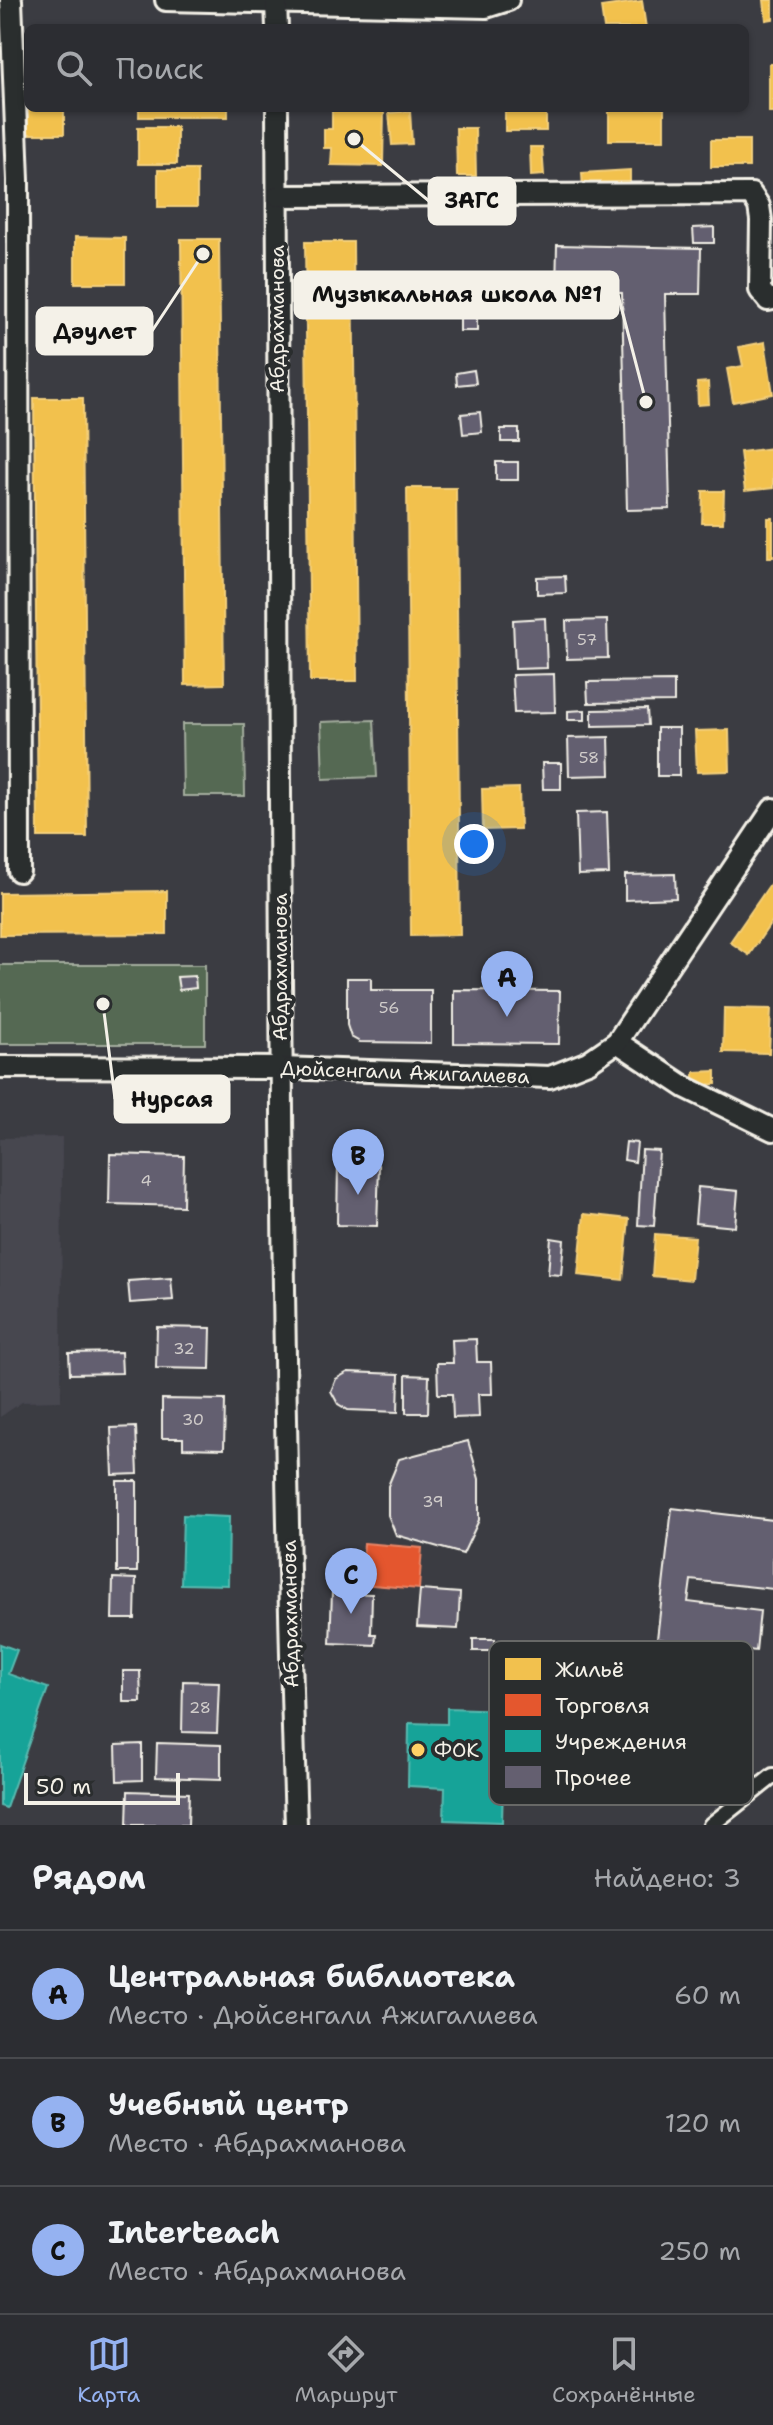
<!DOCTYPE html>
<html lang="ru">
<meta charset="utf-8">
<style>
body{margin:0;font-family:"Shantell Sans",sans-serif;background:#34353a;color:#f1f3f6}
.scale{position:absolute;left:24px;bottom:20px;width:156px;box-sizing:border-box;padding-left:8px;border:4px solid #f4f1e8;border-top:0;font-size:22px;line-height:28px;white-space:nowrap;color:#f4f1e8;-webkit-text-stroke:6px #2a2d2e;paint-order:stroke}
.you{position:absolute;left:474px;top:844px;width:28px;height:28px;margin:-20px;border:6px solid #fff;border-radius:50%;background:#1a73e8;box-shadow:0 0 0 12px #1a73e833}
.badge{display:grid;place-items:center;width:52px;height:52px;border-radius:50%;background:#95b2f1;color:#111;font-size:26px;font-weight:700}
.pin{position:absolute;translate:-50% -66px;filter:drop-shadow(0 2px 4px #0008)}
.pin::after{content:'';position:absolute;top:42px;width:28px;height:24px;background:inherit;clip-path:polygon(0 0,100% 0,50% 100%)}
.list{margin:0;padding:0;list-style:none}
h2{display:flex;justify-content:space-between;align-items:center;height:104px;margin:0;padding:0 32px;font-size:34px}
h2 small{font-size:26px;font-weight:400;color:#a6a8ac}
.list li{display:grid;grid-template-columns:52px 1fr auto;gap:24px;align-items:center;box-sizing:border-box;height:128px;padding:0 32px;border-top:2px solid #48494d}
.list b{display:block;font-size:30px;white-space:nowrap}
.list p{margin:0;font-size:26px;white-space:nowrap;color:#a6a8ac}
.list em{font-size:26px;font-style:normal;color:#a6a8ac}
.icon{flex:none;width:44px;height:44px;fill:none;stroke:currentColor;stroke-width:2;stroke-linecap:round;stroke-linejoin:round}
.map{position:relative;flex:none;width:773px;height:1825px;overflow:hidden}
.search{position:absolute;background:#2c2d32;box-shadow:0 2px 6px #0004;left:24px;right:24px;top:24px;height:88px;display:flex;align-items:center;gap:20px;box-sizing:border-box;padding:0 28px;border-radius:12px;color:#a6a8ac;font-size:30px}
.sheet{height:488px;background:#2c2d32}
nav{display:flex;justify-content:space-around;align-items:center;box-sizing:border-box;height:112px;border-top:2px solid #48494d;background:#2c2d32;font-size:22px;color:#a6a8ac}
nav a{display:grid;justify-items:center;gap:4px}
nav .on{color:#95b2f1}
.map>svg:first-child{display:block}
.built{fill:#474650}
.green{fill:#556953;stroke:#a4ad9e;stroke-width:2}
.homes{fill:#f2c14e;stroke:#f3cf7c;stroke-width:2}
.shops{fill:#e4572e;stroke:#e98566;stroke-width:2}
.public{fill:#17a398;stroke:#59bab0;stroke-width:2}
.building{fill:#645f70;stroke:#f4f1e8;stroke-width:2}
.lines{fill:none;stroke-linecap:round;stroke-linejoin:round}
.pedestrian-casing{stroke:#f4f1e8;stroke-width:20}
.minor-casing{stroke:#f4f1e8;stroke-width:26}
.pedestrian{stroke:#2a2d2e;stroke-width:14}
.minor{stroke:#2a2d2e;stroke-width:20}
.poi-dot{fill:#ffd166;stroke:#2a2d2e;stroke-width:3}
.labels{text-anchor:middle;stroke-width:8;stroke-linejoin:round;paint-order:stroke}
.number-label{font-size:16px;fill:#d0ccca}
.street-label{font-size:20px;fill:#f4f1e8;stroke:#2a2d2e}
.poi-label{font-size:20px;fill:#f4f1e8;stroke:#2a2d2e;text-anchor:start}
.key{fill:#2a2d2e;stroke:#676866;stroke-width:2}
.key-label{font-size:22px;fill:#f4f1e8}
.leader{fill:none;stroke:#f4f1e8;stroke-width:3}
.callout-dot{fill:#f4f1e8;stroke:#2a2d2e;stroke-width:3}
.callout{fill:#f4f1e8;stroke:#f4f1e8;stroke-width:3}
.callout-label{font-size:22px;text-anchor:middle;font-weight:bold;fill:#111}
</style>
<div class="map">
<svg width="773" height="1825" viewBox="0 0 773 1825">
<rect width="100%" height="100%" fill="#3b3c42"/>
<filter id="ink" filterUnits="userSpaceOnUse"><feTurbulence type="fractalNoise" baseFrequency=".0125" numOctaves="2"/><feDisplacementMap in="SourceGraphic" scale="16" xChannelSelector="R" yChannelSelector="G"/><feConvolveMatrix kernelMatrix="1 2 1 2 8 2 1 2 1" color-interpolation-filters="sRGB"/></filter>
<g filter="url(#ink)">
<polygon class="built" points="62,1137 61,1401 22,1402 0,1417 0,1138"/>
<g class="green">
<polygon points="374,720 377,777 323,779 321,722"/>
<polygon points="182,724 244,724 245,796 183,796"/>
<rect x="0" y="965" width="205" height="79"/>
</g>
<g class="homes">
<polygon points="764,0 773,0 773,19 766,20"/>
<polygon points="642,1 646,28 604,28 601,7"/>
<polygon points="27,44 28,108 64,108 64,134 28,134"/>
<rect x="769" y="64" width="4" height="48"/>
<rect x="139" y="108" width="89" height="9"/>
<polygon points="332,108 384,108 383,166 331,165 332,148 324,148 324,129 332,129"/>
<rect x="505" y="108" width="41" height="23"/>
<rect x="609" y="108" width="55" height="32"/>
<polygon points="410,111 412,144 392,145 389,113"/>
<rect x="138" y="127" width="39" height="37"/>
<polygon points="456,128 475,128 476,176 457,176"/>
<rect x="711" y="140" width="38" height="27"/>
<polygon points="530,147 542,147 544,175 531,176"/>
<rect x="158" y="170" width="39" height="37"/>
<polygon points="630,170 630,187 583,190 582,173"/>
<polygon points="75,237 125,238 125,283 75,283"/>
<polygon points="181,239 219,239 224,684 185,685"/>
<polygon points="305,242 353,242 357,681 310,681"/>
<polygon points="765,342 773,394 733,402 727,369 743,366 739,347"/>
<polygon points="708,382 709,404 698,405 697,383"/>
<polygon points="34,398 83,398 87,837 38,837"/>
<polygon points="773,448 773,488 745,491 740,452"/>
<polygon points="407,488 456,488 460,935 411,936"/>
<polygon points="703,491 724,491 723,523 702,523"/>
<rect x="768" y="518" width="5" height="39"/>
<polygon points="729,730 730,771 697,772 695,731"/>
<polygon points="519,788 520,829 483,830 482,789"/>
<polygon points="773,880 773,920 749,955 730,942"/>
<polygon points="167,891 167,934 0,935 0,893"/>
<polygon points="724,1008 771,1009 769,1053 723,1052"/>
<polygon points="716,1071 716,1084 694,1085 694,1072"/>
<polygon points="584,1214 629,1219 623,1280 578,1275"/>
<polygon points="655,1234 695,1237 691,1280 652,1276"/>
</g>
<polygon class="shops" points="364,1543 422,1548 419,1589 361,1584"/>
<g class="public">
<polygon points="183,1515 229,1517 228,1585 181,1584"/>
<polygon points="0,1644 17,1650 8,1674 48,1688 6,1808 0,1806"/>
<polygon points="447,1708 505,1710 502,1822 444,1820 445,1788 408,1786 409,1723 447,1724"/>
</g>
<g class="building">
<polygon points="714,227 714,243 694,243 693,228"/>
<polygon points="557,245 701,248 700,294 665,294 670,509 627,510 622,293 556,291"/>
<rect x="460" y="316" width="17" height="15"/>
<polygon points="474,370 476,383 457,385 456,373"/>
<polygon points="480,412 482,432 463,434 461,414"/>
<rect x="501" y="429" width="18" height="13"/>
<rect x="496" y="462" width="22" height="18"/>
<polygon points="565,576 566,593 537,594 537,577"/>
<polygon points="545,618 547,668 515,669 513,620"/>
<polygon points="607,620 608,658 567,659 566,621"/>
<polygon points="554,674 555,712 514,713 512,675"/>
<polygon points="674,681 674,702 588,703 587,682"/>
<polygon points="647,709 648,725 592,726 592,710"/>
<polygon points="585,710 585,720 568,720 568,711"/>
<rect x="657" y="728" width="22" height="48"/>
<polygon points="609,737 610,775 569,776 568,738"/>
<polygon points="542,763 561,763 561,789 543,789"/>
<polygon points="607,812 609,874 578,875 576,813"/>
<polygon points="675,874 676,898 625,900 625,875"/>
<polygon points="195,976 196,988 179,990 177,977"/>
<polygon points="347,978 371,978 371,990 431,990 431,1043 360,1042 351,1037 347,1025"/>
<polygon points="454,990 560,991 559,1044 454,1043"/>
<polygon points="626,1142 637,1143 635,1162 624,1160"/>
<polygon points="642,1150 659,1151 654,1226 638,1225"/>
<polygon points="110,1154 184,1156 183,1206 109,1204"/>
<polygon points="338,1164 379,1165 377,1226 337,1225"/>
<polygon points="698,1187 738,1191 735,1227 695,1223"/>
<polygon points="551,1238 564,1240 561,1275 548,1274"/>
<polygon points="171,1278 173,1300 130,1303 128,1281"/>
<polygon points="157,1327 211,1328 210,1369 156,1368"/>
<polygon points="476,1339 477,1362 491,1362 492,1394 478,1394 479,1417 453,1418 452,1394 438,1394 437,1363 453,1363 452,1340"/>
<polygon points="121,1352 122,1373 70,1374 69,1353"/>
<polygon points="348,1372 399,1374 398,1412 348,1410 338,1404 331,1391 336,1379"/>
<polygon points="406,1375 429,1376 428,1413 406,1413"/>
<polygon points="162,1399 225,1400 224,1449 183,1448 183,1438 162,1438"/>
<polygon points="136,1427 138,1474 113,1475 111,1428"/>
<polygon points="468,1441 479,1479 479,1520 463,1554 396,1535 388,1515 388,1486 399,1459"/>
<rect x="117" y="1481" width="20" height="91"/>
<polygon points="672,1508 773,1520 773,1589 691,1580 688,1602 760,1611 756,1651 657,1639"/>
<polygon points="113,1578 136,1579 135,1619 112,1619"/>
<polygon points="420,1590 460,1593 458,1629 417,1627"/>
<polygon points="332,1593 372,1594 371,1634 376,1634 375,1645 330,1643"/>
<polygon points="473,1639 495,1639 496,1651 473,1651"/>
<polygon points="123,1671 140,1671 141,1702 123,1702"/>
<polygon points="183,1681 219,1682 217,1733 182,1732"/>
<polygon points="157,1743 221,1745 221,1779 156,1777"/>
<polygon points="142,1744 142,1780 117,1781 116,1745"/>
<polygon points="128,1791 189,1793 188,1825 127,1825"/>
</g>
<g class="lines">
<defs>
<polyline id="pedestrian" points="711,1825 773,1776"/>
<g id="minor">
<polyline points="11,0 18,180 19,871"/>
<polyline points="166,0 486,7 508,0"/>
<polyline points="276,2 277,28"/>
<path d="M 277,108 C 281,680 277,1253 296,1825"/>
<polyline points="278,196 751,194 759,206 761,220 760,290 768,300 773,299"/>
<polyline points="617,1042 685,1087 773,1130"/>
<polyline points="0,1067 280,1068 550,1077 588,1062 617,1042 773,809"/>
</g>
</defs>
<use href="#pedestrian" class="pedestrian-casing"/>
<use href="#minor" class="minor-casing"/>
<use href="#pedestrian" class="pedestrian"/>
<use href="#minor" class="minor"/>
</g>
</g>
<circle class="poi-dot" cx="418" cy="1750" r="8"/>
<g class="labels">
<g class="number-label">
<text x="587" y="645">57</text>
<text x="589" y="763">58</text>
<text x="389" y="1013">56</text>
<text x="146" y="1186">4</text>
<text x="184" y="1354">32</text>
<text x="193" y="1425">30</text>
<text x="433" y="1507">39</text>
<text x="200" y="1713">28</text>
</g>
<g class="street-label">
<text transform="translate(277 319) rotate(-90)" y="7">Абдрахманова</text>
<text transform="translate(280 967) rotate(-90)" y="7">Абдрахманова</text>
<text transform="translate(405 1072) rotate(2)" y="7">Дюйсенгали Ажигалиева</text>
<text transform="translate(290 1614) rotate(-91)" y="7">Абдрахманова</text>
</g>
<g class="poi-label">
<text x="434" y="1757">ФОК</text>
</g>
</g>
<rect x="489" y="1641" width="264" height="164" rx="12" class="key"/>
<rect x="505" y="1658" width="36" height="22" fill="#f2c14e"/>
<rect x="505" y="1694" width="36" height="22" fill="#e4572e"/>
<rect x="505" y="1730" width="36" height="22" fill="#17a398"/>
<rect x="505" y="1766" width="36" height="22" fill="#645f70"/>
<g class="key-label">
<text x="555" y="1677">Жильё</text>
<text x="555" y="1713">Торговля</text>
<text x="555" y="1749">Учреждения</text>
<text x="555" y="1785">Прочее</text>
</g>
<path class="leader" d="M354 139L429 201M646 402L618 295M203 254L152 331M103 1004L115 1099"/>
<g class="callout-dot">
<circle cx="354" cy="139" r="8"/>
<circle cx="646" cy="402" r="8"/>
<circle cx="203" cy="254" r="8"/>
<circle cx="103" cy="1004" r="8"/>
</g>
<g class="callout">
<rect x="429" y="178" width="86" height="46" rx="8"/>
<rect x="295" y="272" width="323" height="46" rx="8"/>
<rect x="37" y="308" width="115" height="46" rx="8"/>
<rect x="115" y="1076" width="114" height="46" rx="8"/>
</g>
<g class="callout-label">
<text x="472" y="208">ЗАГС</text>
<text x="457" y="302">Музыкальная школа №1</text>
<text x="95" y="339">Дәулет</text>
<text x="172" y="1107">Нурсая</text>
</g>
</svg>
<div class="scale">50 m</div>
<div class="you"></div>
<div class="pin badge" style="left:507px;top:1017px">A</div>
<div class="pin badge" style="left:358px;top:1195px">B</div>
<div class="pin badge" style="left:351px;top:1614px">C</div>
<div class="search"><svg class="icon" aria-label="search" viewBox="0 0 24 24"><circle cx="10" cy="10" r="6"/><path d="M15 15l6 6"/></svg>Поиск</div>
</div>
<section class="sheet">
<h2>Рядом<small>Найдено: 3</small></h2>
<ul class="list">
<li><span class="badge">A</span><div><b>Центральная библиотека</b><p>Место · Дюйсенгали Ажигалиева</p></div><em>60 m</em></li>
<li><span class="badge">B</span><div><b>Учебный центр</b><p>Место · Абдрахманова</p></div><em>120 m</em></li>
<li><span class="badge">C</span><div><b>Interteach</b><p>Место · Абдрахманова</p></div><em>250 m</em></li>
</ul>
</section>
<nav>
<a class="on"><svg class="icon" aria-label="map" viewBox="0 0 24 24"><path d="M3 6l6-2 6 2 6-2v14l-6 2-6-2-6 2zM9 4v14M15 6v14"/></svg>Карта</a>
<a><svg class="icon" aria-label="directions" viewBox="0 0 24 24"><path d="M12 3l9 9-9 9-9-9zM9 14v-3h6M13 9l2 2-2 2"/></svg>Маршрут</a>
<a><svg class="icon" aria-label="saved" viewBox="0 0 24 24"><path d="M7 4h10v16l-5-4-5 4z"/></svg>Сохранённые</a>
</nav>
